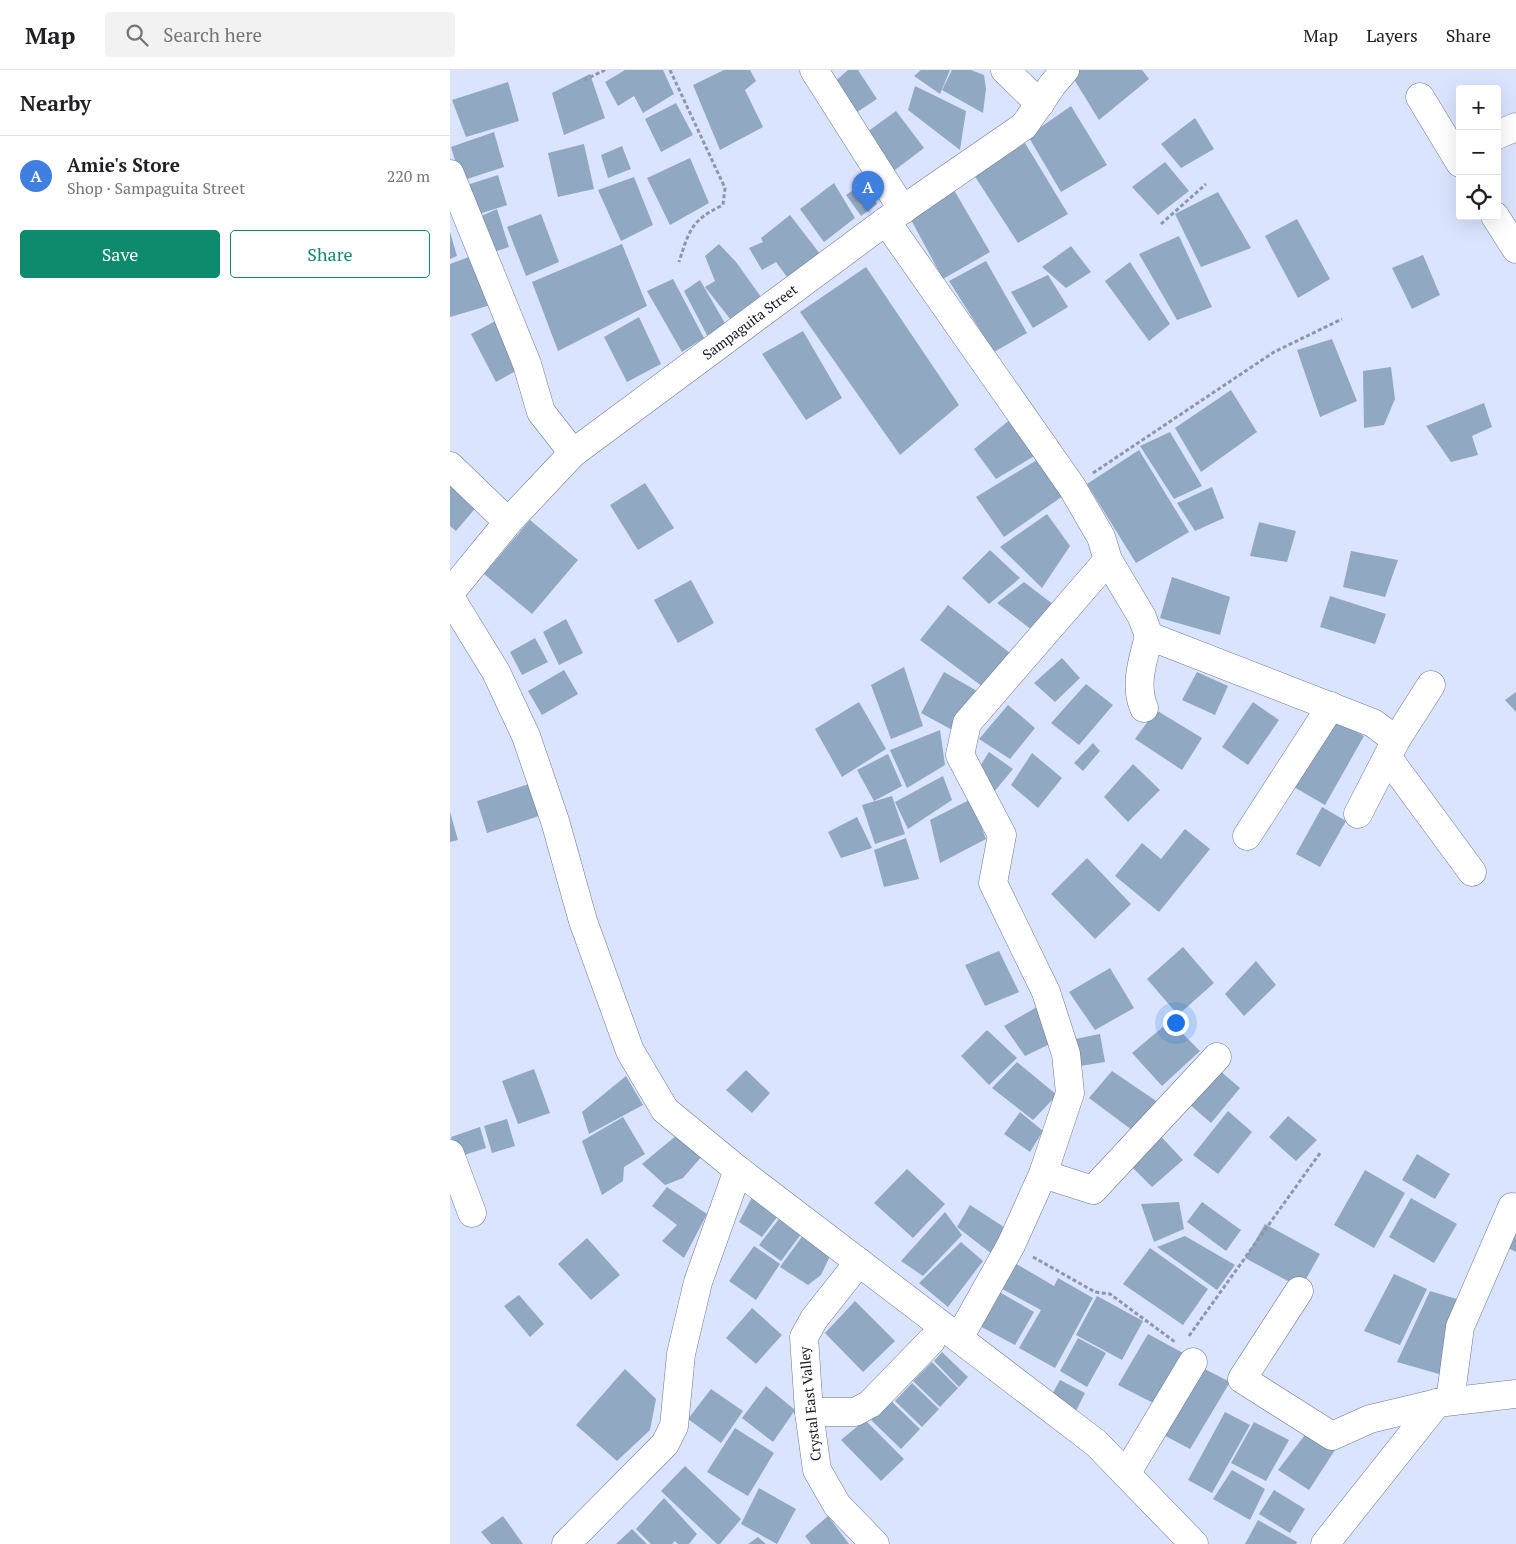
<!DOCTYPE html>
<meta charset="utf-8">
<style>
body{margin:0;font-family:"PT Serif",serif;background:#f2f2f2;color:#202124}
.controls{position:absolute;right:15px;top:15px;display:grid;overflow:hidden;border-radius:5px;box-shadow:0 5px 20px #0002}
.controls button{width:45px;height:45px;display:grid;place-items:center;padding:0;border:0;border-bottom:1px solid #e0e0e0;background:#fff;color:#202124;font:25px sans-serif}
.you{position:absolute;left:725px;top:952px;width:18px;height:18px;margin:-12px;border:4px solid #fff;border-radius:50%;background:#1a73e8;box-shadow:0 0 0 8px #1a73e833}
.badge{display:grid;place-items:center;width:32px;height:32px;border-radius:50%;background:#0e8a6d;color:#fff;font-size:16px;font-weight:700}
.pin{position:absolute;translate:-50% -41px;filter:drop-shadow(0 1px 2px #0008)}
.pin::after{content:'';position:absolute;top:26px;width:18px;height:15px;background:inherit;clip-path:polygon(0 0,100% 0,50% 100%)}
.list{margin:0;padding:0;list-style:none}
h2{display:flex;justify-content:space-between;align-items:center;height:65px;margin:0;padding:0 20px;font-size:21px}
h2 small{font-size:16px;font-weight:400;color:#757577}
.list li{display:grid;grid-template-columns:32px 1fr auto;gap:15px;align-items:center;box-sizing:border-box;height:80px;padding:0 20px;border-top:1px solid #e0e0e0}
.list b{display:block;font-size:19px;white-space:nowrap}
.list p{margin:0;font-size:16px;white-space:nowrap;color:#757577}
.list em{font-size:16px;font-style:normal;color:#757577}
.actions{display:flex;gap:10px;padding:15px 20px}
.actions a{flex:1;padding:11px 0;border:1px solid #0e8a6d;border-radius:5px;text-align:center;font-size:18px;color:#0e8a6d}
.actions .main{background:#0e8a6d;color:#fff}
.icon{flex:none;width:28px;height:28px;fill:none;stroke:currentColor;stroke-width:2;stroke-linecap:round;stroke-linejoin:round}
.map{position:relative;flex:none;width:1066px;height:1474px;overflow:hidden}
header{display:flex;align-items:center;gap:30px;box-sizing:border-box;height:70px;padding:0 25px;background:#fff;border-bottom:1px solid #e0e0e0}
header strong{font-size:24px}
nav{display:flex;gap:28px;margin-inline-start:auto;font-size:18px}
.search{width:350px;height:45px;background:#f2f2f2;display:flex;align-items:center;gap:12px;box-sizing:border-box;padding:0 18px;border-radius:5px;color:#757577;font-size:19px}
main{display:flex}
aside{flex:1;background:#fff}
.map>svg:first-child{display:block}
.building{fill:#90a8c1}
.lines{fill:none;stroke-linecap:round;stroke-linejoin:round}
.minor-casing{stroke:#6e7894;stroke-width:29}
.path{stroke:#8f95aa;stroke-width:3;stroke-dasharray:4 2.5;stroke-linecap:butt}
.minor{stroke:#fff;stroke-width:28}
.labels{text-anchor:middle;stroke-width:4;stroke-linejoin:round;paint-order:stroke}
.street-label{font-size:14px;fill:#131621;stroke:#fff}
</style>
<header>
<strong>Map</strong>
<div class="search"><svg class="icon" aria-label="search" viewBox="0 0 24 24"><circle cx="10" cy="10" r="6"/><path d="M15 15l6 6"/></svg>Search here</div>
<nav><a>Map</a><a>Layers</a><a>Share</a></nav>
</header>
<main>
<aside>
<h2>Nearby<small></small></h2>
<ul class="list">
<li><span class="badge" style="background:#3f7fe0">A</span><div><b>Amie's Store</b><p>Shop · Sampaguita Street</p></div><em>220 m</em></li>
</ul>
<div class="actions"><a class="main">Save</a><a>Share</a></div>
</aside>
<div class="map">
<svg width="1066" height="1474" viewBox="0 0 1066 1474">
<rect width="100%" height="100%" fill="#dbe4fe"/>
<g class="building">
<polygon points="175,0 213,0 224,24 193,43 184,26 168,36 155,12"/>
<polygon points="274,0 300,0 306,11 295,20 313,57 270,80 243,15"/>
<polygon points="398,0 408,0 427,29 404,44 381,15"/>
<polygon points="471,0 500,0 490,24 464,6"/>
<polygon points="502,0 521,0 534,5 536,19 533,43 492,20"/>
<polygon points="629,0 692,0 699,9 649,50 622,6"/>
<polygon points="140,4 155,48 114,65 102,23"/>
<polygon points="58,12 69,51 16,67 2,30"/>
<polygon points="465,16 516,41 510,80 458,40"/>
<polygon points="226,33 243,65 211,82 195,49"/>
<polygon points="621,36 657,95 611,122 578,66"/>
<polygon points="446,41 474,78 441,103 417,62"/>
<polygon points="745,48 764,79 731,98 711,74"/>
<polygon points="44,62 54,97 11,111 1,77"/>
<polygon points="575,73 618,144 568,173 524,105"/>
<polygon points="134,74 144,119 108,127 98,83"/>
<polygon points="172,76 181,99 158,108 151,85"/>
<polygon points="240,88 259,133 220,155 197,108"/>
<polygon points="715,92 739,121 708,145 682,117"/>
<polygon points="48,105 57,135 26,145 17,115"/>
<polygon points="184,107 203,155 171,171 148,120"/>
<polygon points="415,112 427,134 411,146 396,125"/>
<polygon points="384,113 405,148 374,172 350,139"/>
<polygon points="504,120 540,182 493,209 459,146"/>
<polygon points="768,122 801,178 751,197 725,144"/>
<polygon points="47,139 59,177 35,185 22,150"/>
<polygon points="91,144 109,192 76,206 57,157"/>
<polygon points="340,145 370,184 337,207 326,192 312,200 299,178 313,172 311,168"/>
<polygon points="847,149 880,209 848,228 815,166"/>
<polygon points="0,162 7,186 0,189"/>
<polygon points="729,166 762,237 727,250 689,184"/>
<polygon points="172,174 197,236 108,281 82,212"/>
<polygon points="269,174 286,192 311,227 281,250 255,217 265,211 255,186"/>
<polygon points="621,176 641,202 616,218 592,197"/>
<polygon points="27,184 44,234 0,247 0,194"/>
<polygon points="973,185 990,225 962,239 942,198"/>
<polygon points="536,191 577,263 544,282 499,211"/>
<polygon points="680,192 720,254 699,271 655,211"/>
<polygon points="416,197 509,335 450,385 350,242"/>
<polygon points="598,205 618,237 583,258 561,222"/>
<polygon points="223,209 254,268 232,282 197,221"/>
<polygon points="250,210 276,255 258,267 234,221"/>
<polygon points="53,247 78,294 46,312 21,264"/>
<polygon points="189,247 211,294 177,312 154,267"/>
<polygon points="353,261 392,328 356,350 312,284"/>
<polygon points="882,269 907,331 870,347 847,280"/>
<polygon points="941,297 945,329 934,355 914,358 913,301"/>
<polygon points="781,320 807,362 751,402 725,358"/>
<polygon points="1034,333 1042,357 1022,366 1028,385 1001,392 976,356"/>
<polygon points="562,348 586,385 546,409 524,379"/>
<polygon points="720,362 752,416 724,429 690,376"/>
<polygon points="689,380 739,462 686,493 637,414"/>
<polygon points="0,387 39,422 6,461 0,456"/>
<polygon points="587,390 613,426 554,467 526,427"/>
<polygon points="195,413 224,458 188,480 160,435"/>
<polygon points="762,417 774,448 745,461 727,433"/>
<polygon points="597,444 620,476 592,518 550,477"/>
<polygon points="80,450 128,490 82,544 34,504"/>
<polygon points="809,452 846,461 837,492 800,486"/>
<polygon points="540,480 570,508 539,534 512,508"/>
<polygon points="901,481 948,490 935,527 893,517"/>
<polygon points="722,507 780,527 770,565 710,548"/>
<polygon points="241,510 264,553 228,573 204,530"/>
<polygon points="574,512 604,535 582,560 547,533"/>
<polygon points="880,526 936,544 925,574 870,557"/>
<polygon points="498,535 560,583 533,617 470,570"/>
<polygon points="116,549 133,583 109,595 93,562"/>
<polygon points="85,568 98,592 72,605 60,582"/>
<polygon points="612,588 630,608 605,632 584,613"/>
<polygon points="454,597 473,656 441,669 421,615"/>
<polygon points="114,600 128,624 92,645 78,621"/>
<polygon points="494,602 527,621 506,662 471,643"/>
<polygon points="747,602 778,616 765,645 732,630"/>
<polygon points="636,614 663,635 629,675 601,653"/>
<polygon points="1066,622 1066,642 1055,630"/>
<polygon points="409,632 436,679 392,707 365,659"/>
<polygon points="803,632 829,650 798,695 772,677"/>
<polygon points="558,635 585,658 560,689 529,669"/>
<polygon points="706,640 752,668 732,700 685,669"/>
<polygon points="876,645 914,666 875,735 837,713"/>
<polygon points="490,660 495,695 457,718 440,680"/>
<polygon points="643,673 650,681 633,701 624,693"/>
<polygon points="539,682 563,699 544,722 527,701"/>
<polygon points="582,683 612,708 588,738 561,715"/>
<polygon points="438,684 452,716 424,731 407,700"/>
<polygon points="683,694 710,720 678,752 654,727"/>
<polygon points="493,706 502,730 458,759 445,732"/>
<polygon points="82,713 92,745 37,763 27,731"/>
<polygon points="442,726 455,764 425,774 412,735"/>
<polygon points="521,729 536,769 490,793 480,750"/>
<polygon points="872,737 896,751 870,797 846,784"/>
<polygon points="0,742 8,770 0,772"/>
<polygon points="407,747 422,778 391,788 378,762"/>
<polygon points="735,759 760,779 709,842 665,806 692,773 711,789"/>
<polygon points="456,768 469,809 434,817 424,780"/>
<polygon points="637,788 681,834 645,869 601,824"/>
<polygon points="733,877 764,913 728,945 697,909"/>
<polygon points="549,881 569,922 535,936 515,895"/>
<polygon points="806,891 826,915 794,946 775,924"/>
<polygon points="660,898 684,938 645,960 619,922"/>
<polygon points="587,937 604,972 575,986 554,956"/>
<polygon points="720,951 750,981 712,1016 682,983"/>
<polygon points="537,960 567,988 539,1015 511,986"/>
<polygon points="650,964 655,992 630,996 625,969"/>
<polygon points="567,992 607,1025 583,1050 542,1018"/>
<polygon points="84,999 100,1043 68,1054 52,1011"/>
<polygon points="296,1000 320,1023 302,1043 276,1020"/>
<polygon points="769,1000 790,1018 761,1053 738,1033"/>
<polygon points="662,1001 718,1039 690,1066 639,1028"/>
<polygon points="176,1006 193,1035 139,1064 132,1042"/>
<polygon points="778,1041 802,1062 768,1104 743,1085"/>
<polygon points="570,1042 593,1061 580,1082 554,1064"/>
<polygon points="838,1046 867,1070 846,1091 819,1067"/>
<polygon points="173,1047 195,1084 174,1097 173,1111 152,1125 132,1071"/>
<polygon points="57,1049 65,1076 42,1083 34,1056"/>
<polygon points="30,1057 36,1078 8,1087 1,1067"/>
<polygon points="704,1059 733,1090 702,1117 673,1088"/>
<polygon points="233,1060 252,1086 233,1108 215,1115 192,1094"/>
<polygon points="967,1084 1000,1104 985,1129 952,1110"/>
<polygon points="457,1099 495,1134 463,1168 424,1133"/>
<polygon points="915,1100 955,1123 924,1178 884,1155"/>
<polygon points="308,1116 334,1138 312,1167 289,1152"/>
<polygon points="217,1117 257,1144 234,1188 212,1171 227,1155 202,1136"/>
<polygon points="961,1128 1007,1154 984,1193 939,1167"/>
<polygon points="729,1132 734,1159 704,1172 691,1134"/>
<polygon points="752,1132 791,1160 776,1181 737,1152"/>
<polygon points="520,1135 557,1159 542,1184 507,1157"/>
<polygon points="1066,1139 1066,1182 1050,1174"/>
<polygon points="335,1141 355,1159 331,1191 309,1175"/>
<polygon points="495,1142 512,1165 473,1206 451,1191"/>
<polygon points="815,1154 870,1184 851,1218 795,1188"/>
<polygon points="356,1161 382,1182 371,1205 358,1215 330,1197"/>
<polygon points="735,1166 785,1195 767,1220 707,1177"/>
<polygon points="137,1168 170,1205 141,1230 108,1194"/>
<polygon points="511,1172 533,1191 498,1237 469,1213"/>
<polygon points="304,1176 330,1194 306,1230 279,1211"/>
<polygon points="700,1178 758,1219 733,1255 673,1214"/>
<polygon points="558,1189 604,1216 608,1208 643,1228 605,1298 569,1278 591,1240 543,1214"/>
<polygon points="944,1204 977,1219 950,1275 914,1261"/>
<polygon points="546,1220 584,1242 565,1275 526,1254"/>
<polygon points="980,1221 1020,1233 989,1304 947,1292"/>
<polygon points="69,1225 94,1254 80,1267 54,1236"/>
<polygon points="647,1226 693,1251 672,1290 626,1265"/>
<polygon points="405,1231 445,1271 413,1302 375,1263"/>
<polygon points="302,1238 332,1265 306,1294 276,1268"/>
<polygon points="698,1264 746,1290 717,1340 668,1315"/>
<polygon points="628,1268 656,1283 637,1317 610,1301"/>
<polygon points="492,1282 518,1307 509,1317 484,1291"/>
<polygon points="482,1292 508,1318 490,1337 463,1311"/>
<polygon points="749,1296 780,1312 740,1379 706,1361"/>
<polygon points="175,1299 206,1329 200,1360 167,1391 126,1355"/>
<polygon points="610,1310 635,1323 626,1341 600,1328"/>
<polygon points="462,1313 489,1339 472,1357 445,1331"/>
<polygon points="316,1316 345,1340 323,1372 292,1348"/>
<polygon points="261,1319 293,1341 271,1373 238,1349"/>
<polygon points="440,1330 470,1359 451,1379 421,1350"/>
<polygon points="775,1342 800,1355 762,1423 738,1410"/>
<polygon points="415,1350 454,1389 431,1411 391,1370"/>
<polygon points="804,1352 839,1370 816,1411 781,1393"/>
<polygon points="285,1358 324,1383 298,1426 257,1402"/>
<polygon points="858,1361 885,1380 859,1420 828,1400"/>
<polygon points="235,1396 291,1449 270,1474 267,1474 211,1421"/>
<polygon points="782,1400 815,1419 800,1450 763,1429"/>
<polygon points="309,1418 346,1439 327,1474 291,1454"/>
<polygon points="824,1420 855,1439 840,1463 809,1444"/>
<polygon points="214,1428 247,1464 239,1474 228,1474 225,1471 222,1474 201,1474 186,1459"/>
<polygon points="53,1446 73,1474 41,1474 31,1462"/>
<polygon points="378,1446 399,1474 361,1474 355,1466"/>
<polygon points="808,1450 847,1472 846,1474 795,1474"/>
<polygon points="182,1459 197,1474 166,1474"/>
<polygon points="308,1467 316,1474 298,1474"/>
</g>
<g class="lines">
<defs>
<g id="minor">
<polyline points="364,0 453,140"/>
<polyline points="555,0 590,34"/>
<polyline points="970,27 1010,93"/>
<polyline points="1047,65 1066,57"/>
<polyline points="0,104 77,294 91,342 123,383"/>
<polyline points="1045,146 1066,179"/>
<polyline points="436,151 622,417 651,467 658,490 517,653 510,685 552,765 543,813 596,922 616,984 620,1023 593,1104 561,1175 509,1268"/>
<polyline points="0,396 58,452"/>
<polyline points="658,490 692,547 699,566 923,653 946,670"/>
<polyline points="0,523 58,452 123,383 436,151 574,56 603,14 615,0"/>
<polyline points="0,527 46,602 76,666 105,751 133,851 180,981 215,1040 288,1100 646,1373 744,1474"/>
<path d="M 694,638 C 684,615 693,590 699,566"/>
<polyline points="938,688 1022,802"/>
<polyline points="908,744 946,670 981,615"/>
<polyline points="797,766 881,636"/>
<polyline points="0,1084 22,1143"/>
<polyline points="593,1104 643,1120 767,987"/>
<polyline points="409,1192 364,1249 354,1267 359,1342 367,1400 387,1435 425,1474"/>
<polyline points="849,1221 792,1309 882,1366 920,1349 987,1333 1066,1324"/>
<polyline points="1000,1331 1010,1257 1062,1137"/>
<polyline points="359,1342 405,1342 420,1334 481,1271"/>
<polyline points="676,1404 743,1292"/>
<polyline points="116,1474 215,1374 224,1356 231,1284 248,1212 288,1100"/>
<polyline points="875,1474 987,1333"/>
</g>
</defs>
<use href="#minor" class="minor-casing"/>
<g class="path">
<path d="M 220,0 L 275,118 L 273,135 C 241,150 239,161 229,192"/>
<polyline points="134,10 155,0"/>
<polyline points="711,154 756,114"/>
<polyline points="643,403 824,282 892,249"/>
<polyline points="583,1187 645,1222 660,1224 725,1272"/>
<polyline points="739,1266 870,1083"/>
</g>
<use href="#minor" class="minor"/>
</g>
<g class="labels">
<g class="street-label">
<text transform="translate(300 252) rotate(-37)" y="5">Sampaguita Street</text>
<text transform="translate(360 1334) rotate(-96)" y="5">Crystal East Valley</text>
</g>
</g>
</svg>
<div class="controls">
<button>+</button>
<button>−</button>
<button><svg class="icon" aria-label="locate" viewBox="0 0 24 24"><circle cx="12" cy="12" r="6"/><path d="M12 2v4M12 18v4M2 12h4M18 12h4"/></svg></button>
</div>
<div class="you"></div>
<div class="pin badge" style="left:418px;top:142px;background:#3f7fe0">A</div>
</div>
</main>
